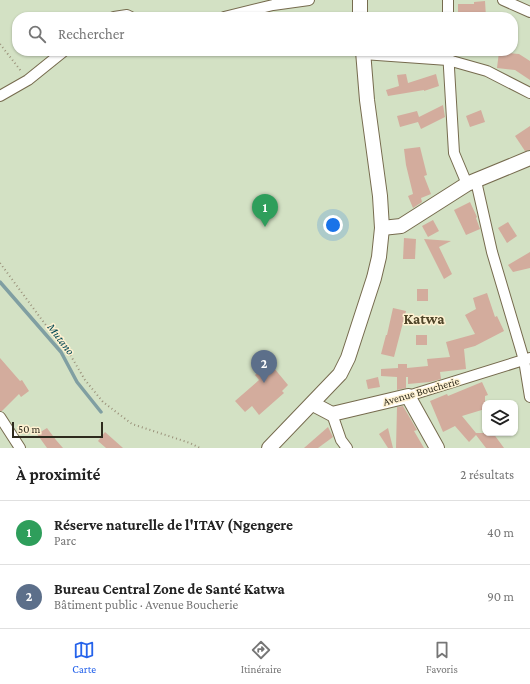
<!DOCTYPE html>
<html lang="fr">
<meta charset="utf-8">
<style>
body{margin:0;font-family:"Crimson Pro",serif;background:#f2f2f2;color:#222}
.controls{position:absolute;right:12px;bottom:12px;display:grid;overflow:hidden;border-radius:8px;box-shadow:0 1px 3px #0004}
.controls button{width:36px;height:36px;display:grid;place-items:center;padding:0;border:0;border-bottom:1px solid #e0e0e0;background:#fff;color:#222;font:20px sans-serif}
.scale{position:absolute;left:12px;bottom:10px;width:91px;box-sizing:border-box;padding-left:4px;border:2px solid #2e2a1d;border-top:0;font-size:11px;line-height:14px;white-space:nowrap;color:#2e2a1d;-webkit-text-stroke:3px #fef1d1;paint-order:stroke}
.you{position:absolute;left:333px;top:225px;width:14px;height:14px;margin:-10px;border:3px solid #fff;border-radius:50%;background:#1a73e8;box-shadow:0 0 0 6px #1a73e833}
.badge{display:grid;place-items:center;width:26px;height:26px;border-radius:50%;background:#2563eb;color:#fff;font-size:13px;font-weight:700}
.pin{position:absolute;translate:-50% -33px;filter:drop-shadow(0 1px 2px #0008)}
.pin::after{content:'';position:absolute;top:21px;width:14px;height:12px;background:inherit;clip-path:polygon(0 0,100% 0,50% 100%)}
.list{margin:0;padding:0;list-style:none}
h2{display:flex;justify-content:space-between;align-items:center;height:52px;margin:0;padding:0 16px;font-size:17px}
h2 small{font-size:13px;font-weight:400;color:#767676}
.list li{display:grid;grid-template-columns:26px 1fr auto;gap:12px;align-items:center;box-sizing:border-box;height:64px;padding:0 16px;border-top:1px solid #e0e0e0}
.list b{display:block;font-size:15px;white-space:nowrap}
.list p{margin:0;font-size:13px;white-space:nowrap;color:#767676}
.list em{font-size:13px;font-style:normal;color:#767676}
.icon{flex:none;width:22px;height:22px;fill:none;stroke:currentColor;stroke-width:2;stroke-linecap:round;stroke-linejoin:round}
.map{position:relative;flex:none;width:530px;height:448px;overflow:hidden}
.search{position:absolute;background:#fff;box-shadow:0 1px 3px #0004;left:12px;right:12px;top:12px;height:44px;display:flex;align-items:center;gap:10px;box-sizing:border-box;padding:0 14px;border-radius:16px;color:#767676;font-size:15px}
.sheet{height:180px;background:#fff}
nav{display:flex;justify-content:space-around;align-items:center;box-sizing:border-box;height:56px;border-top:1px solid #e0e0e0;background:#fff;font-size:11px;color:#767676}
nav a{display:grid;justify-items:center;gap:2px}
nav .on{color:#2563eb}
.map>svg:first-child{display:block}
.green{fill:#d3e1c4;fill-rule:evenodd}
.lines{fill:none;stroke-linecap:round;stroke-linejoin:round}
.stream{stroke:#809fa2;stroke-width:3.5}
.building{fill:#d3ac9d}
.street-casing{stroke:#766b4e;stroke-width:12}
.secondary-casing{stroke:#766b4e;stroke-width:16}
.path{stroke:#9a917a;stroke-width:2;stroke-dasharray:1 3;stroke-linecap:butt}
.street{stroke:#fff;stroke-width:10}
.secondary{stroke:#fff;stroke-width:14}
.labels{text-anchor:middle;stroke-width:3;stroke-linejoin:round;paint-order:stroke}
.street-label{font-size:11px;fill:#2e2a1d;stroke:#fef1d1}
.water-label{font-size:12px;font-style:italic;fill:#004652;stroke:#fef1d1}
.district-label{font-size:15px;font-weight:bold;fill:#4f4529;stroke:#fef1d1}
</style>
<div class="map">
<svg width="530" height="448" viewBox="0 0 530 448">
<rect width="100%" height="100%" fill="#fef1d1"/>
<path class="green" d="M 0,0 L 530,0 L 530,448 L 0,448 ZM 17,17 L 513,17 L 513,51 L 17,51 ZM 485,403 L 515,403 L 515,433 L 485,433 Z"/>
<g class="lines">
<polyline class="stream" points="0,282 61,352 77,382 101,412"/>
</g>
<g class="building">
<polygon points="485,1 486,17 458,15 458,4 474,4 474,2"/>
<polygon points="499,52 519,54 530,61 530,80 515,70 497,68"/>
<polygon points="406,74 408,83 436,74 439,86 424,91 424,90 388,96 386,90 399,86 397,75"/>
<polygon points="443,105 445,117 421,129 418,122 400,127 397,116 417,111 419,117"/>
<polygon points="481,110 485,122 470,127 466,116"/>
<polygon points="530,126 530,150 525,151 515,136"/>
<polygon points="420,147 427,175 424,176 431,194 421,198 422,202 413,208 408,196 413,194 406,165 404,149"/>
<polygon points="470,202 477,217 476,218 480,229 466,235 454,210"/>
<polygon points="433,220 439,231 428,237 422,226"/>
<polygon points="508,222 517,236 507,243 498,228"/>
<polygon points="404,238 416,239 415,259 403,259"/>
<polygon points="424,239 451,241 439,247 452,274 444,279"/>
<polygon points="530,252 530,268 513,272 508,265"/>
<rect x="417" y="289" width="11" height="12"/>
<polygon points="487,293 495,317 497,316 504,331 475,346 464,349 466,369 440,372 441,379 430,382 408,384 408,377 406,377 406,388 397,390 397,377 381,376 381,369 398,368 398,364 407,364 407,368 428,366 427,359 450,357 446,342 475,334 465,315 476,309 473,298"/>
<polygon points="393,308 406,311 394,357 381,354 386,335 387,335"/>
<rect x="416" y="335" width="11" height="10"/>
<polygon points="0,358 20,381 22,380 29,391 21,397 19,394 2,411 0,411"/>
<polygon points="269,362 288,385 282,391 284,393 259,415 252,406 245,412 235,401 259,380 255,375"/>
<polygon points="378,377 380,387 368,389 366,380"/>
<polygon points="482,382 488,395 485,396 485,409 462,416 476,433 493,433 504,448 486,448 476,435 469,442 455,426 443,432 430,401 447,394 448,396"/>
<polygon points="403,406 417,430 414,431 424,448 396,448 397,407"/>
<polygon points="328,427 333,437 318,448 304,448"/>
<polygon points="47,428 56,440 63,448 47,448 37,434"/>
<polygon points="388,428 393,448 388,448 379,434"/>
<polygon points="105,432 123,448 106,448 98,441"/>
</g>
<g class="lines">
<defs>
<g id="street">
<polyline points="503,0 530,12"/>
<polyline points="114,17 127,15 131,17"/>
<polyline points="224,17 273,5 309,0"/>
<polyline points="448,17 448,0"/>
<polyline points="448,51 454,153 467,184"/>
<polyline points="363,54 448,60 487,71 530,93"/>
<polyline points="0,96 28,80 64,51"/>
<polyline points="476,181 492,252 524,360 530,397"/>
<polyline points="408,396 530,358"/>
<polyline points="332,414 341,440 347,448"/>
<polyline points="0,417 20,448"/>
</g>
<g id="secondary">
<polyline points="360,0 360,17"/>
<polyline points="382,228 401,226 467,184 530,158"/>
<polyline points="313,404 332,414 408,396 437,448"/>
<polyline points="269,448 340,374 348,358 374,278 379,257 382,228 380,196 367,100 363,51"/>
</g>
</defs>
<use href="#street" class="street-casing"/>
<use href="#secondary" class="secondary-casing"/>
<g class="path">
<polyline points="0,44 21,71"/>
<polyline points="0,263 45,324 68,351 85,380 103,402 132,424 190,443 200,448"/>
</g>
<use href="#street" class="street"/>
<use href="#secondary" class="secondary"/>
</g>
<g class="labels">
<g class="street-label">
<text transform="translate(421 391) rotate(-16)" y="4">Avenue Boucherie</text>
</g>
<g class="water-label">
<text transform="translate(61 339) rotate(53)" y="4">Mutano</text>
</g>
<g class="district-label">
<text x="424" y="324">Katwa</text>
</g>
</g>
</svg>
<div class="controls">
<button><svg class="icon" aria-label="layers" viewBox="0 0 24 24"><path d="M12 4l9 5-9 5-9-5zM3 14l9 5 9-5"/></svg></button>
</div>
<div class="scale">50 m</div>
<div class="you"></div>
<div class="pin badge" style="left:265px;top:227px;background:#2e9e5b">1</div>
<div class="pin badge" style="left:264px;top:383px;background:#5c6f8a">2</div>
<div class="search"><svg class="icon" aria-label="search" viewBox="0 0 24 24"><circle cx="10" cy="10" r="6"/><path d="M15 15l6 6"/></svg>Rechercher</div>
</div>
<section class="sheet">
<h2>À proximité<small>2 résultats</small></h2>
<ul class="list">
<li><span class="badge" style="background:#2e9e5b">1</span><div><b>Réserve naturelle de l'ITAV (Ngengere</b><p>Parc</p></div><em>40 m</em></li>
<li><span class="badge" style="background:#5c6f8a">2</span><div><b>Bureau Central Zone de Santé Katwa</b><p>Bâtiment public · Avenue Boucherie</p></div><em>90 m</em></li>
</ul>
</section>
<nav>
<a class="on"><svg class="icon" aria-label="map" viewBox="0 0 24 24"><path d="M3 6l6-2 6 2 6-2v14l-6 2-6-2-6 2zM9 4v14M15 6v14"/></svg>Carte</a>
<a><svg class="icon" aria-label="directions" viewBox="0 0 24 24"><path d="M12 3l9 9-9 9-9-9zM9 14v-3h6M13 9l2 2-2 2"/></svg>Itinéraire</a>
<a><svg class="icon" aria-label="saved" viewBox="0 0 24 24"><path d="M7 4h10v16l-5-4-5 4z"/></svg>Favoris</a>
</nav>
